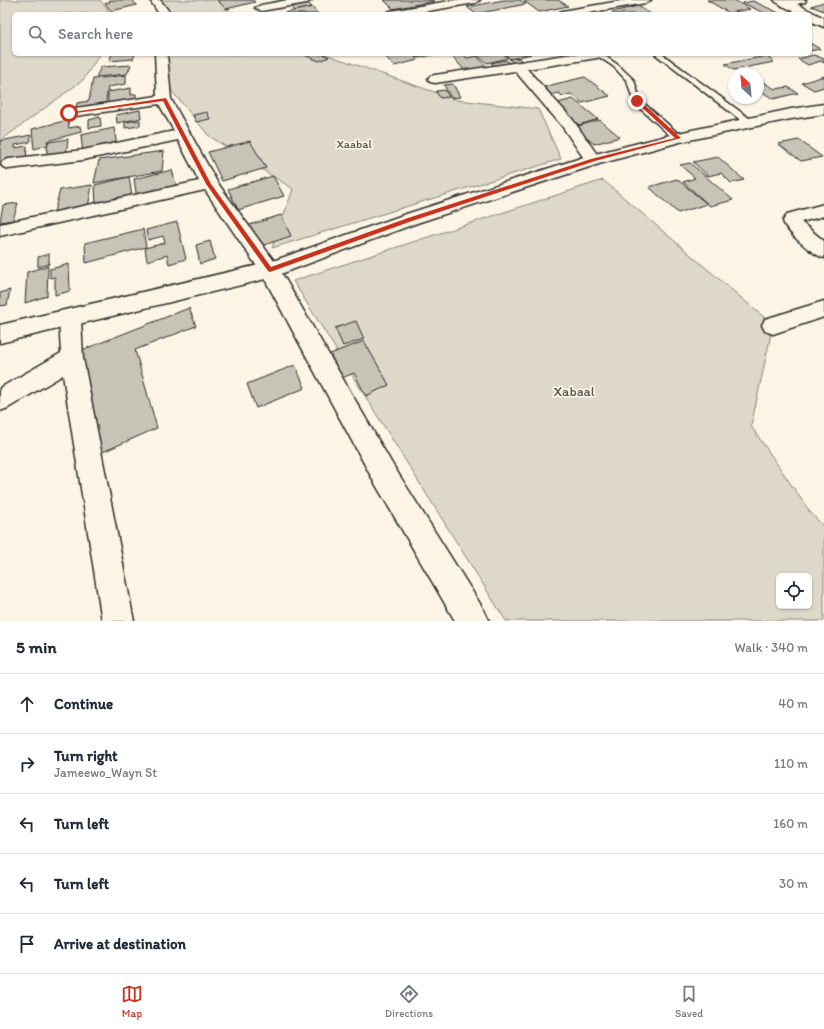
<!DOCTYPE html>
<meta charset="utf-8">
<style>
body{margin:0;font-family:Itim,sans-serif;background:#f6f6f7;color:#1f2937}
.controls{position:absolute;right:12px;bottom:12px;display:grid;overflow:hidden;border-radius:6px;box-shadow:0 1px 3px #0004}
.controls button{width:36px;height:36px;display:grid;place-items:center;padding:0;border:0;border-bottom:1px solid #e0e1e3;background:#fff;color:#1f2937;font:20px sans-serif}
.compass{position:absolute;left:728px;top:68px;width:36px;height:36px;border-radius:50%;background:#fff;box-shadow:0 1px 3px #0004;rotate:334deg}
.stop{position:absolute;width:12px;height:12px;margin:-9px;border:3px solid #c8321e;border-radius:50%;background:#fff}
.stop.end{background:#c8321e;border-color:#fff;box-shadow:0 1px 4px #0008}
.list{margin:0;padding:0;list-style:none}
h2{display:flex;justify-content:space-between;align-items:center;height:52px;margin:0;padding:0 16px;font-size:17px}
h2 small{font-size:13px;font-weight:400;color:#747a83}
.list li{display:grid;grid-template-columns:26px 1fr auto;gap:12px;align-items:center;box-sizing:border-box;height:60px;padding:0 16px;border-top:1px solid #e0e1e3}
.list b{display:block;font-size:15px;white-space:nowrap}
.list p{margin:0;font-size:13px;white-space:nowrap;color:#747a83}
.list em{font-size:13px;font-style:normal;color:#747a83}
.icon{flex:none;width:22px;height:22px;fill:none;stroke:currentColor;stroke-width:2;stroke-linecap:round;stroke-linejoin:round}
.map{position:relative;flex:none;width:824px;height:621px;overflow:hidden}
.search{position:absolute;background:#fff;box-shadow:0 1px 3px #0004;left:12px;right:12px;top:12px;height:44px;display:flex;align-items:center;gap:10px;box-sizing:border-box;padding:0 14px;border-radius:6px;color:#747a83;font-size:15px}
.sheet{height:352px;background:#fff}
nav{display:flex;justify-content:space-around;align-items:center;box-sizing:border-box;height:56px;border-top:1px solid #e0e1e3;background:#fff;font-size:11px;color:#747a83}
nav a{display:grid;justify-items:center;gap:2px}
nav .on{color:#c8321e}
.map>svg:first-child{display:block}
.green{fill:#ded8ca;stroke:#84827a;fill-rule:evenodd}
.building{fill:#c8c3b7;stroke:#2b2b2b}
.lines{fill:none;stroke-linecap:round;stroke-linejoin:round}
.lane-casing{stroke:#2b2b2b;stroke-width:3}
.street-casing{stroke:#2b2b2b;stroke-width:3}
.secondary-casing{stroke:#2b2b2b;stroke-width:3}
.lane{fill:#fcf5e5;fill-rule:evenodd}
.street{fill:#fcf5e5;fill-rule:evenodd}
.secondary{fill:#fcf5e5;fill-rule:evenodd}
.route{fill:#c8321e}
.labels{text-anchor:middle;stroke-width:3.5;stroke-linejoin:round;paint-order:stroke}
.far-park-label{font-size:12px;fill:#585653;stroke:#fcf5e5}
.park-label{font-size:14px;fill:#585653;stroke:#fcf5e5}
</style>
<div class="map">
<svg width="824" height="621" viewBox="0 0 824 621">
<rect width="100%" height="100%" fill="#fcf5e5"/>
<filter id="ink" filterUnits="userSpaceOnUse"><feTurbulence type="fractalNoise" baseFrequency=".025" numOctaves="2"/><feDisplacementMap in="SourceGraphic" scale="8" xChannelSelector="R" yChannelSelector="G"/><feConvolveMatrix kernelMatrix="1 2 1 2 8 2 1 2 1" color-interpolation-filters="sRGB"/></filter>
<g filter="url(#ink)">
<g class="green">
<polygon points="0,0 100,0 107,8 109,14 14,14 14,54 100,54 83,80 0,141"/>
<polygon points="160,0 217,0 233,14 163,14"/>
<polygon points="164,54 325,54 457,100 538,109 561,159 272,248 293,189 209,136 162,79"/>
<path d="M 603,180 L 773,325 L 751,426 L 810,512 L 824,527 L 824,621 L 506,621 L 293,281 ZM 779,576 L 809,576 L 809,606 L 779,606 Z"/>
</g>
<g class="building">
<polygon points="109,0 132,0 137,5 111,11 105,3 110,2"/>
<polygon points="217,0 253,0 255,2 226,9"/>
<polygon points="384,0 433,0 434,1 393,9"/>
<polygon points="504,0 520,0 526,4 476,14 467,7"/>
<polygon points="531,0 558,0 568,6 539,12 524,1"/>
<polygon points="707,0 734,0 750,9 729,13"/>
<polygon points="753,1 781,14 766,14 743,3"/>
<polygon points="824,2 824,11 811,6"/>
<polygon points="308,3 312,7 294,11 291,7"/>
<polygon points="638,6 651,14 615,14 612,12"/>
<polygon points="312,7 318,14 280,14"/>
<polygon points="810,43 820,49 810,51"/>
<polygon points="112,54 135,54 133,59 109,61"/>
<polygon points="302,54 323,54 329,57 319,61"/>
<polygon points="389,54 412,54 418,60 394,66 384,55"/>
<polygon points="413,54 437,54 418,58"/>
<polygon points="463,54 467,58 477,56 487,67 465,71 451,55"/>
<polygon points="476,54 503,54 508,58 487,63"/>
<polygon points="505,54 531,54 511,59"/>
<polygon points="814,55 824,59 824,63 821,61 808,65 798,59"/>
<polygon points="766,56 774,62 733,70 725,64"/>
<polygon points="519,58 523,62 514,64 509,59"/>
<polygon points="506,60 511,64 496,67 491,63"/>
<polygon points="131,65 127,74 96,77 101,67"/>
<polygon points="126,75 126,84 108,87 105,108 75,113 77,103 89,101 93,79"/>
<polygon points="824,76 824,87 814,90 802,83"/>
<polygon points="585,77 610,96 582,103 571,94 562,96 559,93 547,96 538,88"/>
<polygon points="758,79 775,89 788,87 798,93 773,99 758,89"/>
<polygon points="453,84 460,97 451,98 444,85"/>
<polygon points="131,88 131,95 136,94 136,104 108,109 108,92"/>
<polygon points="445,90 449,97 440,98 436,91"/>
<polygon points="573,99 598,119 579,125 554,104"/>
<polygon points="140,110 141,118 117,123 116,115"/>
<polygon points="207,112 210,119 196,122 193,115"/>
<polygon points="100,117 101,126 89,128 89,120"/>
<polygon points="68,120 69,128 80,126 81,132 47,141 48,145 34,149 32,129"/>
<polygon points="140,120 140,126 125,128 125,122"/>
<polygon points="600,120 620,137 594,144 574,127"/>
<polygon points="114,128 117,146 83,154 81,135"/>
<polygon points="31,135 30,142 15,145 15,148 27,146 26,160 0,166 0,141"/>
<polygon points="68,139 66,155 46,158 48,142"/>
<polygon points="799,140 822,157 801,161 778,144"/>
<polygon points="250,141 266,168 222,181 208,152"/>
<polygon points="164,151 162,171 94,183 99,160"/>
<polygon points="718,157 744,180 731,183 721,173 708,176 693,162"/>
<polygon points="690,163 733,200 710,206 683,182 695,178 680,165"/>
<polygon points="172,170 177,189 137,199 134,179"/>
<polygon points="273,176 284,196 238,210 228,189"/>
<polygon points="129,177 132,197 96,206 95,185"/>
<polygon points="677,179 707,204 678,213 649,187"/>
<polygon points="92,185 88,207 54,212 60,190"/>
<polygon points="18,203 13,220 0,222 3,205"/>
<polygon points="281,215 291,236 252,249 243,227"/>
<polygon points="177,222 186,259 169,264 167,255 147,261 145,248 165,243 163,236 148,240 146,230"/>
<polygon points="143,229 146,247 86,263 85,243"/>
<polygon points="210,241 215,259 200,264 196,245"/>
<polygon points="49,254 49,264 38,267 38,257"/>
<polygon points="69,264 70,291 55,295 55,277 50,278 50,269"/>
<polygon points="48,266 47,296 25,303 27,272"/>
<polygon points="10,290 7,305 0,306 0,293"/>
<polygon points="189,308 196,326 135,350 157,428 96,455 77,352"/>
<polygon points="356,321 364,339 343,346 335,328"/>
<polygon points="364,341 389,385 366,396 354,373 342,378 330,354"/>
<polygon points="295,365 305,388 256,408 247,384"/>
</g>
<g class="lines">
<defs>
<g id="lane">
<polygon points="595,54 602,54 618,65 634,80 640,100 681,136 681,140 675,140 634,103 627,81 614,67"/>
<polygon points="655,54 662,54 753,121 753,125 747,125"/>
</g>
<g id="street">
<polygon points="150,0 160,0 171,14 159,14"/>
<polygon points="288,0 312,0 307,3 261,11 255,8 261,5"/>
<polygon points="455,0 480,0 475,3 410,14 384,14 390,11"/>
<polygon points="626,0 651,0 646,3 582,14 556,14 562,11"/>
<polygon points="789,0 806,0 805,2 786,7 782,6 781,4 782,2"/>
<polygon points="155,54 167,54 171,99 217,182 277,265 391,462 484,610 489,621 455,621 373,480 262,274 205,190 0,236 0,224 199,181 178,140 83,160 9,169 3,167 1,164 3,161 9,159 83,150 174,131 159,104 69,117 64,116 62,113 64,110 69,109 157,96"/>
<polygon points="572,54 603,54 601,57 597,58 527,69 573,120 601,160 599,163 593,165 587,163 562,126 515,71 435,83 430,82 428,79 430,76 435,75"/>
<path d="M 824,204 L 824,216 L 801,222 L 824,241 L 824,258 C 813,255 786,232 783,221 L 787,214 Z"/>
<polygon points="824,301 824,317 773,334 765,331 762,325 765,319"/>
<polygon points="70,310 78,312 81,318 83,358 134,621 102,621 63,375 8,408 0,411 0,388 61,353 59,318 62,312"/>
</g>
<g id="secondary">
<polygon points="774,0 789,0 824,18 824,27 810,21 810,14 798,14 776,2"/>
<polygon points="824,104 824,114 791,119 680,142 599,164 417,223 270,278 0,343 0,325 267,263 403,215 587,156 678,133 791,109"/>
</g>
</defs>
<use href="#lane" class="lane-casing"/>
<use href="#street" class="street-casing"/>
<use href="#secondary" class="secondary-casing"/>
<use href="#lane" class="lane"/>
<use href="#street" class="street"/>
<use href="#secondary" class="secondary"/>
</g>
</g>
<polygon class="route" points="166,98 211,184 271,267 408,218 591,159 675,138 636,102 636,100 639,100 681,138 595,161 412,221 270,272 268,271 206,184 163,101 69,114 67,113"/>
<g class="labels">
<g class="far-park-label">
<text x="354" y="148">Xaabal</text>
</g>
<g class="park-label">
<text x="574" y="396">Xabaal</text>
</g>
</g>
</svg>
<div class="controls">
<button><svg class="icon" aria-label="locate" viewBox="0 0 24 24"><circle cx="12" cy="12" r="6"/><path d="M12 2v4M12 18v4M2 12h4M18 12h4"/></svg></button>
</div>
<svg class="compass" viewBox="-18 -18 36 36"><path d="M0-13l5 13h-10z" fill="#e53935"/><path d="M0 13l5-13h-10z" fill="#747a83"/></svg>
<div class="stop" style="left:69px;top:113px"></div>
<div class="stop end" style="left:637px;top:101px"></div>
<div class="search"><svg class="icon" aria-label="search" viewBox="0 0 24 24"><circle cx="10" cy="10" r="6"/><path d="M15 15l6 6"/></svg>Search here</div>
</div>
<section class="sheet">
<h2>5 min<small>Walk · 340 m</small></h2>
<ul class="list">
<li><svg class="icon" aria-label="ahead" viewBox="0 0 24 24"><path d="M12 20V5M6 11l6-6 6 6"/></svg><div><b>Continue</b></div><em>40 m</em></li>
<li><svg class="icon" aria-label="right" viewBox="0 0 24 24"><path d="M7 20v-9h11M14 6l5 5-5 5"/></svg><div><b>Turn right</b><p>Jameewo_Wayn St</p></div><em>110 m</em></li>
<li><svg class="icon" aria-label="left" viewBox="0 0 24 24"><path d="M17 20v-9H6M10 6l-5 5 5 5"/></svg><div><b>Turn left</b></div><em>160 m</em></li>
<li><svg class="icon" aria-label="left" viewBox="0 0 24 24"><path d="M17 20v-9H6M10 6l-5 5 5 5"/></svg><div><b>Turn left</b></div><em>30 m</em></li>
<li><svg class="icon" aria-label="arrive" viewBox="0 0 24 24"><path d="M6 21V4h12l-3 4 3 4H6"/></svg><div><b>Arrive at destination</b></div></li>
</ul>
</section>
<nav>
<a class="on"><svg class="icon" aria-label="map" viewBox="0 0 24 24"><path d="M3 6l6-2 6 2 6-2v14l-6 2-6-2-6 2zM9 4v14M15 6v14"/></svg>Map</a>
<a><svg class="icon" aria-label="directions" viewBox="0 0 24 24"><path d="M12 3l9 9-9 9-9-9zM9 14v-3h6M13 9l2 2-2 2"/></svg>Directions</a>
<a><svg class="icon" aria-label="saved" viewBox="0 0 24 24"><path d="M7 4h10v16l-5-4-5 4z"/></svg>Saved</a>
</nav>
